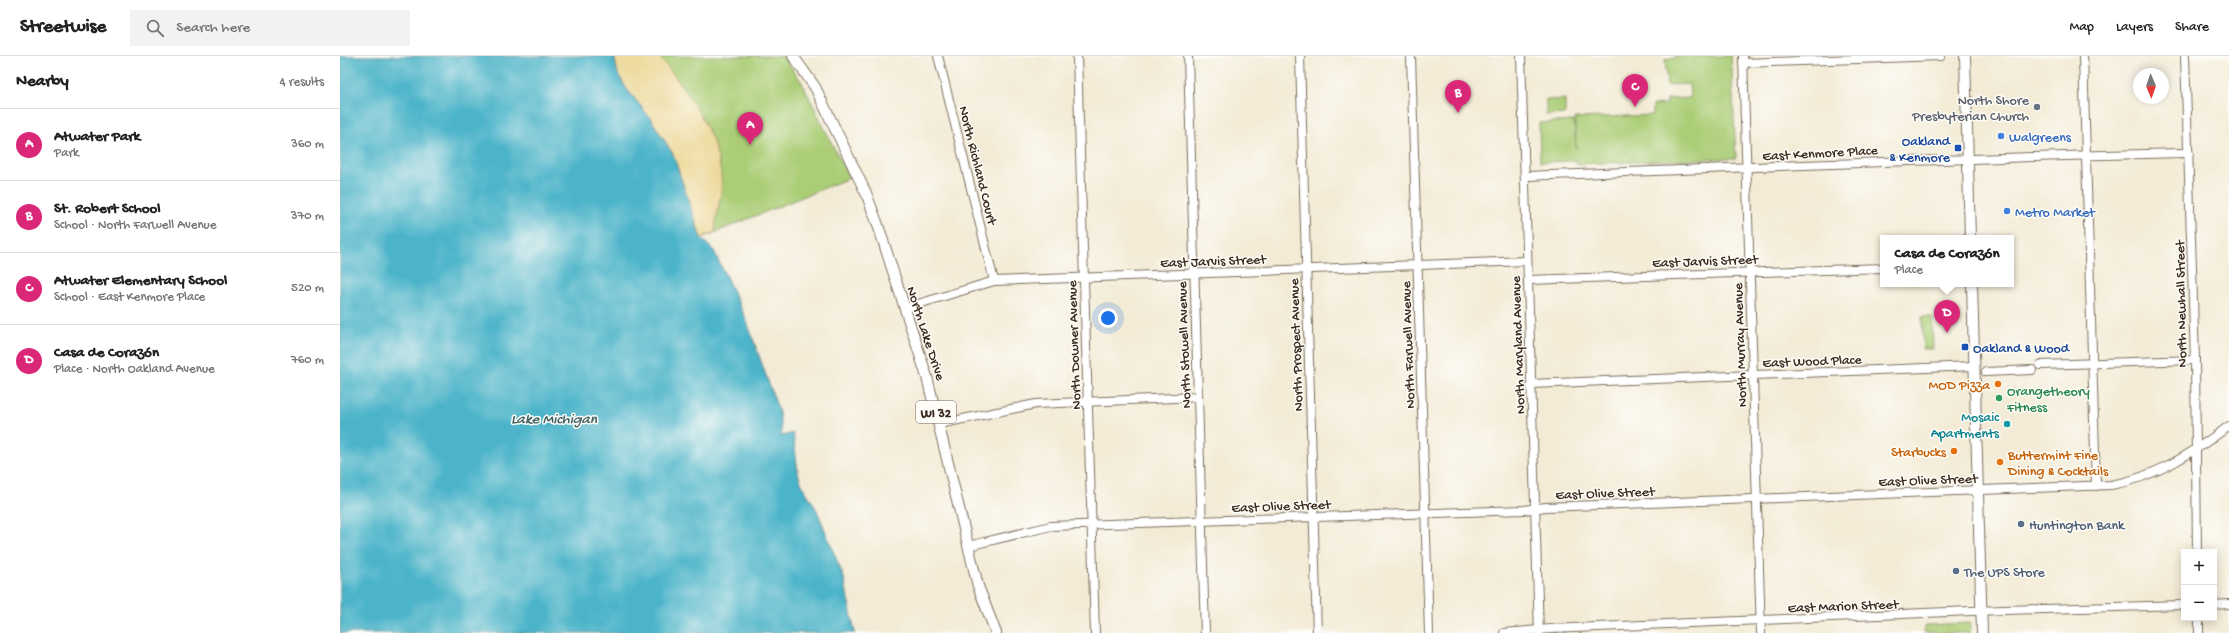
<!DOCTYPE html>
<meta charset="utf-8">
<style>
body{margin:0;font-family:"Gochi Hand",sans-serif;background:#f2f2f2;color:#222}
.controls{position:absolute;right:12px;bottom:12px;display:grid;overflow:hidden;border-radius:0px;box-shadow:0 2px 10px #0003}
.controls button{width:36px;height:36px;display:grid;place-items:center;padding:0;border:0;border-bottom:1px solid #e0e0e0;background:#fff;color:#222;font:20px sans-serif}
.compass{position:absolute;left:1793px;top:12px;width:36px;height:36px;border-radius:50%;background:#fff;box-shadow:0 2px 10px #0003;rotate:178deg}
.you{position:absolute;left:768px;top:262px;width:14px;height:14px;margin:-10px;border:3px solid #fff;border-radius:50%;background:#1a73e8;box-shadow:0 0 0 6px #1a73e833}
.badge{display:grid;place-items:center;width:26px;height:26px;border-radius:50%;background:#db2777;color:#fff;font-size:13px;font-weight:700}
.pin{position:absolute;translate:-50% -33px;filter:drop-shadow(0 1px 2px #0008)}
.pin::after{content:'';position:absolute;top:21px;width:14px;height:12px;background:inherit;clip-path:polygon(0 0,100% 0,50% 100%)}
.popup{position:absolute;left:1540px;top:179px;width:134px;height:52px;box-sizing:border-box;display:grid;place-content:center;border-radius:0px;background:#fff;filter:drop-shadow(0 1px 3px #0005);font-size:13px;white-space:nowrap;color:#767676}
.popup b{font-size:15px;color:#222}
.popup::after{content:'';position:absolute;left:50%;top:100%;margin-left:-8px;border:8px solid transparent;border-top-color:#fff}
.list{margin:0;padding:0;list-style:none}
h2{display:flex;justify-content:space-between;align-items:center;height:52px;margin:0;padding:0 16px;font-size:17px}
h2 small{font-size:13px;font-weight:400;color:#767676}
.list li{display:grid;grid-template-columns:26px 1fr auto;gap:12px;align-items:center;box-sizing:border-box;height:72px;padding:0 16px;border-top:1px solid #e0e0e0}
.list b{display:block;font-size:15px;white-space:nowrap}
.list p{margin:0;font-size:13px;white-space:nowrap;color:#767676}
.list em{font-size:13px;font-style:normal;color:#767676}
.icon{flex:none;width:22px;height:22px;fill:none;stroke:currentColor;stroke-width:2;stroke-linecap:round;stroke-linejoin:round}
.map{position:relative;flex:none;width:1889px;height:577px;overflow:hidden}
header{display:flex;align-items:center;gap:24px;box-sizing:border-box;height:56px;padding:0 20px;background:#fff;border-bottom:1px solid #e0e0e0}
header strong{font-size:19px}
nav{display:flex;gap:22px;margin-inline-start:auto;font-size:14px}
.search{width:280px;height:36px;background:#f2f2f2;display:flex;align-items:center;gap:10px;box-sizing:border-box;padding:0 14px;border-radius:0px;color:#767676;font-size:15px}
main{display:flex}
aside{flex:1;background:#fff}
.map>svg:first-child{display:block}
.green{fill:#aacd76;stroke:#727c4a}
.sand{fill:#eeda9e;stroke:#94825e}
.water{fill:#4bb4c9;stroke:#436f74}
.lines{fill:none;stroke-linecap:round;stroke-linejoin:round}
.minor-casing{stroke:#7b6e5e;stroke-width:10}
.major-casing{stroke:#7b6e5e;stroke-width:12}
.minor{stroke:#fff;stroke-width:8}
.major{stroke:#fff;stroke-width:10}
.worship-dot{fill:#6b7280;stroke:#fdfcf7;stroke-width:1.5}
.shop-dot{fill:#3f7fe0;stroke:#fdfcf7;stroke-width:1.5}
.transit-dot{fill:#1a4fb4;stroke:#fdfcf7;stroke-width:1.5}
.food-dot{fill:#e8710a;stroke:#fdfcf7;stroke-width:1.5}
.leisure-dot{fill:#2e9e5b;stroke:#fdfcf7;stroke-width:1.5}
.culture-dot{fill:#0f9aa8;stroke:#fdfcf7;stroke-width:1.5}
.service-dot{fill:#5c6f8a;stroke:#fdfcf7;stroke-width:1.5}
.labels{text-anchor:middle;stroke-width:3;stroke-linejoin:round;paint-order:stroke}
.shield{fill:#fdfcf7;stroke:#75695f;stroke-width:1}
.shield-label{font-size:13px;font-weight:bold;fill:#3b2a1e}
.worship-label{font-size:14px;fill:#5b616d;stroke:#fdfcf7;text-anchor:end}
.shop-label{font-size:14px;fill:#366cbe;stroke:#fdfcf7;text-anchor:start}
.transit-label{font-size:14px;fill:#164399;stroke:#fdfcf7;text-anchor:end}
.street-label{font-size:14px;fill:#3b2a1e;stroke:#fdfcf7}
.food-label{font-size:14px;fill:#c56008;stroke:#fdfcf7;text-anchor:end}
.leisure-label{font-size:14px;fill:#27864d;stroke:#fdfcf7;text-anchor:start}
.culture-label{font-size:14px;fill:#0d838f;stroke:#fdfcf7;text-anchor:end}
.service-label{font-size:14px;fill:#4e5e75;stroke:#fdfcf7;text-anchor:start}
.water-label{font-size:15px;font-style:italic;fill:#416162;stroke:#fdfcf7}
</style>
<header>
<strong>Streetwise</strong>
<div class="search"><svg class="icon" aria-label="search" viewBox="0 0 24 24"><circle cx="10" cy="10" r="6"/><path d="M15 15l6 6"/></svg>Search here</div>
<nav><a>Map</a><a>Layers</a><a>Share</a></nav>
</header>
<main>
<aside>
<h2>Nearby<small>4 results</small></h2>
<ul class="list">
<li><span class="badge">A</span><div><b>Atwater Park</b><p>Park</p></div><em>360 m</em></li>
<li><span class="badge">B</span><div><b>St. Robert School</b><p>School · North Farwell Avenue</p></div><em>370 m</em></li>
<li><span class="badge">C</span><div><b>Atwater Elementary School</b><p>School · East Kenmore Place</p></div><em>520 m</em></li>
<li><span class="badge">D</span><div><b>Casa de Corazón</b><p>Place · North Oakland Avenue</p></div><em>760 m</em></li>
</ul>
</aside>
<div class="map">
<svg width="1889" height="577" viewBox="0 0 1889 577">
<rect width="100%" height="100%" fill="#fdfcf7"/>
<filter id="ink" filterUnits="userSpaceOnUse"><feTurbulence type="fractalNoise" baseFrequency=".025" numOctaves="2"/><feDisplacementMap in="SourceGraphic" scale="8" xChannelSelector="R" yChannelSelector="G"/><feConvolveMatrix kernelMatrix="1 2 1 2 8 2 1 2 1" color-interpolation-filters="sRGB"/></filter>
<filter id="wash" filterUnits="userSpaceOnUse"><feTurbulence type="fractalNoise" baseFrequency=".012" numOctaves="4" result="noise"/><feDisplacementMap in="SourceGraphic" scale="16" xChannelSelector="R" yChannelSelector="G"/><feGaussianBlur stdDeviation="0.9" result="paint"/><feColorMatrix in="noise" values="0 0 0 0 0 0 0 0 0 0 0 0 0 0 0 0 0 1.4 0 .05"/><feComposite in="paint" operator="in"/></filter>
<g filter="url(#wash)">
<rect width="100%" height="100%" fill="#f3ebd6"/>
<g class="green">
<polygon points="274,0 443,0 461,25 509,122 361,182 333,98"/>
<polygon points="1335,0 1391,0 1396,102 1236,108 1236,105 1200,106 1199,67 1234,65 1236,93 1235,62 1313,59 1313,49 1327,48 1327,43 1350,42 1349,28 1327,29 1325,4 1335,2"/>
<polygon points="1225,43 1225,58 1206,59 1206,44"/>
<polygon points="1582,261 1592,261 1593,293 1583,293"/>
<polygon points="1630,567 1630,577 1584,577 1585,571 1587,569"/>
</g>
<path class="sand" d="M 274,0 L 319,0 C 346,34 376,74 381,119 C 384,138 375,157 375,176 L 361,182 L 333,98 L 311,63 L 286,32 L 278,18 Z"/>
<polygon class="water" points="0,0 274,0 278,18 286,32 311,63 333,98 361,182 374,195 406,263 439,356 442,380 453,377 458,416 462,429 477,454 504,522 515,577 0,577"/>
</g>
<g filter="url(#ink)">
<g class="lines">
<defs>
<g id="minor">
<polyline points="598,0 654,225"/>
<polyline points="737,0 755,577"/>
<polyline points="848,0 865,577"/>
<polyline points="960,0 977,577"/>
<polyline points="1071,0 1089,577"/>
<polyline points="1181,0 1199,577"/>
<polyline points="1403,0 1421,577"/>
<polyline points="1743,0 1756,430"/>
<polyline points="1845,0 1855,304 1857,496"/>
<polyline points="1403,7 1601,0"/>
<path d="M 1185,120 C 1406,112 1627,101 1849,97"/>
<polyline points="1188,224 1543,212"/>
<polyline points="565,252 654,225 1187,205"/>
<polyline points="1700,309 1855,304"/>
<polyline points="1646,316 1692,314"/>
<polyline points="1191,328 1634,310"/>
<polyline points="599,368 696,348 858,341"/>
<path d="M 628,490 L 711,470 L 1184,454 L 1206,451 L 1771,429 C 1817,421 1852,397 1889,370"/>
<polyline points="1874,549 1889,548"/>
<polyline points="1859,562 1859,577"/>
<polyline points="1164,577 1210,573 1631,555 1844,549"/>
</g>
<g id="major">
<polyline points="453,0 475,31 526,137 538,169 587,321 638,530 656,577"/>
<polyline points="1625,0 1630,182"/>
<polyline points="1632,228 1642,577"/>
</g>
</defs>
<use href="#minor" class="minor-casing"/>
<use href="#major" class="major-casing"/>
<use href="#minor" class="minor"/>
<use href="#major" class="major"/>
</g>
</g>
<circle class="worship-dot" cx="1697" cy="51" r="4"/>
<g class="shop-dot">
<circle cx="1661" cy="80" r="4"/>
<circle cx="1667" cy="155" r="4"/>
</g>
<g class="transit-dot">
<rect x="1614" y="88" width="8" height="8" rx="2"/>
<rect x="1621" y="287" width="8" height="8" rx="2"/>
</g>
<g class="food-dot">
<circle cx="1658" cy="328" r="4"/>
<circle cx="1614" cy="395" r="4"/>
<circle cx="1660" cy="406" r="4"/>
</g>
<circle class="leisure-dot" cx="1659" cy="342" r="4"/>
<circle class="culture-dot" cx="1667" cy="368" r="4"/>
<g class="service-dot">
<circle cx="1681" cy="468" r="4"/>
<circle cx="1616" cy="515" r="4"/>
</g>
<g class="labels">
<rect class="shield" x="576" y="345" width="40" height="22" rx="3"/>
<g class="shield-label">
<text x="596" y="361">WI 32</text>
</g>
<g class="worship-label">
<text x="1689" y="48">North Shore<tspan x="1689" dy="16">Presbyterian Church</tspan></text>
</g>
<g class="shop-label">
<text x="1669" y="85">Walgreens</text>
<text x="1675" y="160">Metro Market</text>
</g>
<g class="transit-label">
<text x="1610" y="89">Oakland<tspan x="1610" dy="16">&amp; Kenmore</tspan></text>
<text x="1633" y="296" text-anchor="start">Oakland &amp; Wood</text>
</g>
<g class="street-label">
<text transform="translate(1480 96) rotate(-3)" y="5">East Kenmore Place</text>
<text transform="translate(639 109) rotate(76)" y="5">North Richland Court</text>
<text transform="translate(873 204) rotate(-2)" y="5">East Jarvis Street</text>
<text transform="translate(1365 204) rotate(-2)" y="5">East Jarvis Street</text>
<text transform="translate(1840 248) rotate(-91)" y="5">North Newhall Street</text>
<text transform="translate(587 277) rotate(72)" y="5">North Lake Drive</text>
<text transform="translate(733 289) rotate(-92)" y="5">North Downer Avenue</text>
<text transform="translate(843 289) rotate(-92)" y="5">North Stowell Avenue</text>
<text transform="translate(955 289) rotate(-92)" y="5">North Prospect Avenue</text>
<text transform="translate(1067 289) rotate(-92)" y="5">North Farwell Avenue</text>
<text transform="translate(1177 289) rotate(-92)" y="5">North Maryland Avenue</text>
<text transform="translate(1399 289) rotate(-92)" y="5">North Murray Avenue</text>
<text transform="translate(1472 304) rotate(-2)" y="5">East Wood Place</text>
<text transform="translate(1588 423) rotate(-2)" y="5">East Olive Street</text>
<text transform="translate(1265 436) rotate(-2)" y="5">East Olive Street</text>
<text transform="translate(941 449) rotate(-2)" y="5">East Olive Street</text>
<text transform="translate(1503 549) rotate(-2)" y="5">East Marion Street</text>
</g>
<g class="food-label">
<text x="1650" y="333">MOD Pizza</text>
<text x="1606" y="400">Starbucks</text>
<text x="1668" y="403" text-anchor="start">Buttermint Fine<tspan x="1668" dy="16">Dining &amp; Cocktails</tspan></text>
</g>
<g class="leisure-label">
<text x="1667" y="339">Orangetheory<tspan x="1667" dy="16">Fitness</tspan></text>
</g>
<g class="culture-label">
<text x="1659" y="365">Mosaic<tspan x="1659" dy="16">Apartments</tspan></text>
</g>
<g class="service-label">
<text x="1689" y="473">Huntington Bank</text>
<text x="1624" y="520">The UPS Store</text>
</g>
<g class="water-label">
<text x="214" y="367">Lake Michigan</text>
</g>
</g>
</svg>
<div class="controls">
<button>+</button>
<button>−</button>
</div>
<svg class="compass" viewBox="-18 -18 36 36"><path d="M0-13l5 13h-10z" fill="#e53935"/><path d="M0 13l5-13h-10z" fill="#767676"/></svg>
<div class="you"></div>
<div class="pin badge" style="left:410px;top:89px">A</div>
<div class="pin badge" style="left:1118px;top:57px">B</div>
<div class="pin badge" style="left:1295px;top:51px">C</div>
<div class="pin badge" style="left:1607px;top:277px">D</div>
<div class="popup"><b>Casa de Corazón</b>Place</div>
</div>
</main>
